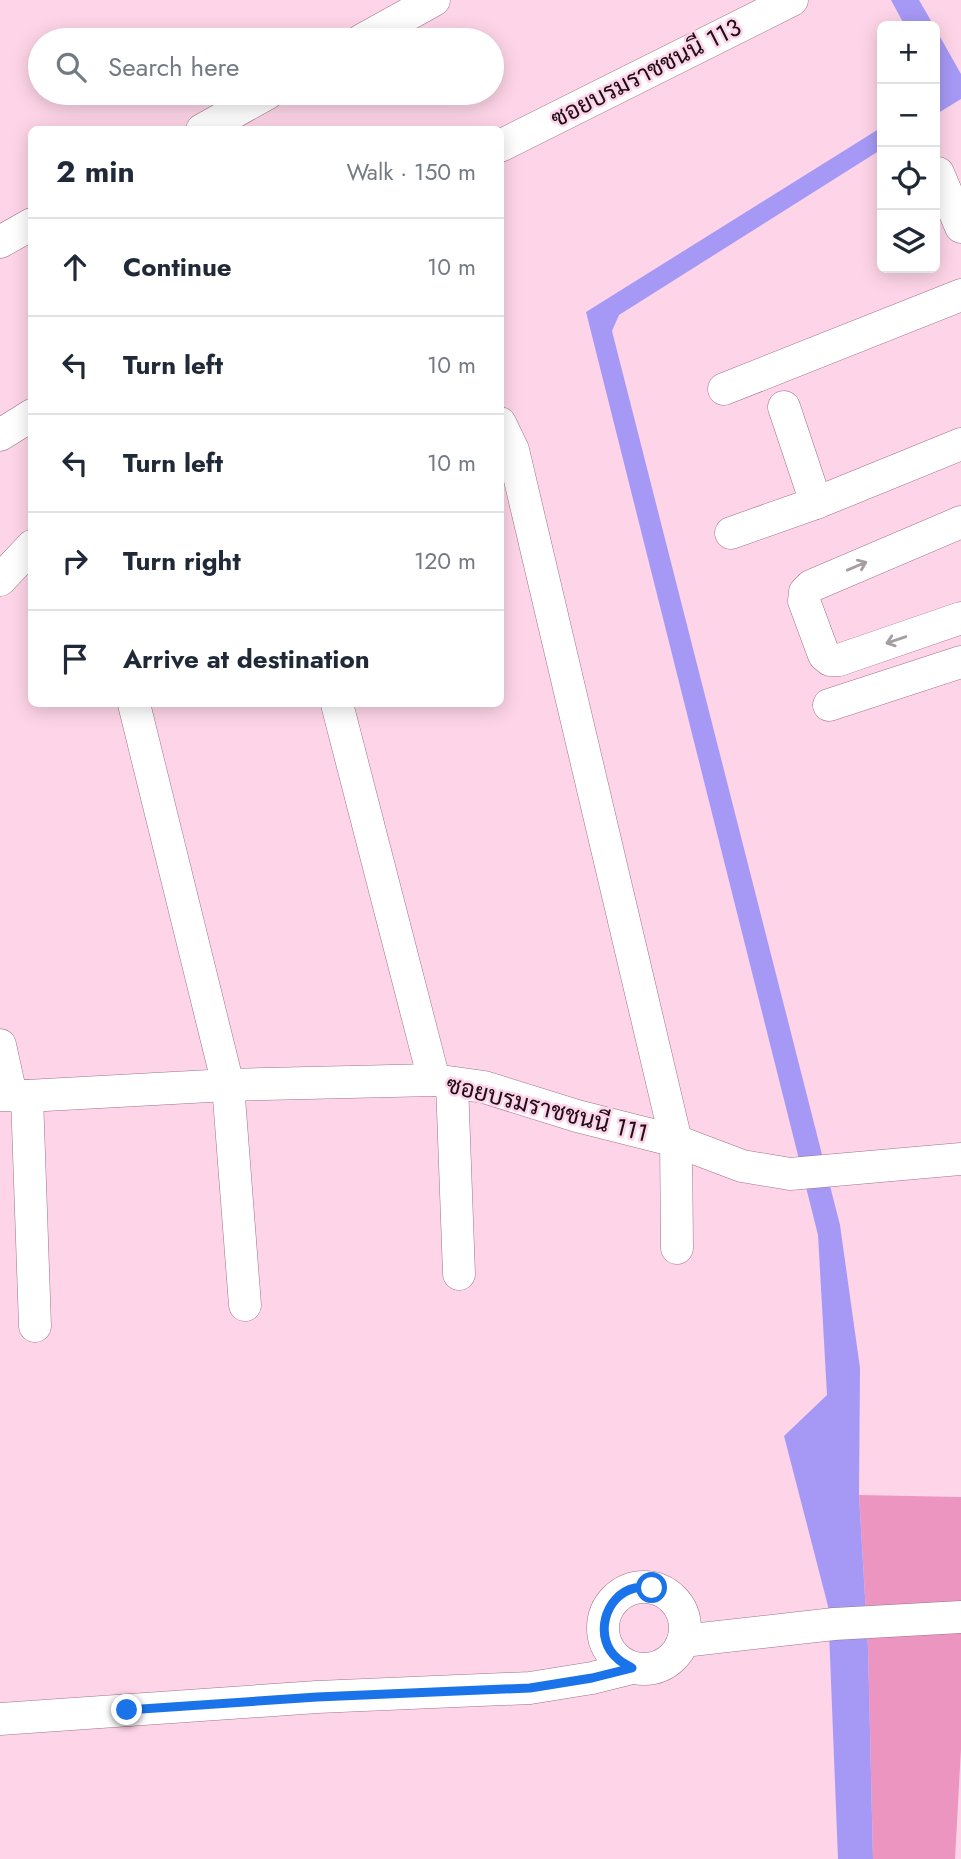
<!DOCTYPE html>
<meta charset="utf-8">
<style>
body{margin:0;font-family:Jost,Sarabun,sans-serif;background:#f2f2f3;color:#1f2937}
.controls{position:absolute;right:21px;top:21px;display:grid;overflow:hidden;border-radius:10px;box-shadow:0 4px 18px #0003}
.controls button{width:63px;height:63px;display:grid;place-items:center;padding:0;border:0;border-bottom:2px solid #e0e1e3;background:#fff;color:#1f2937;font:35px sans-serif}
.stop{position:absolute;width:21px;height:21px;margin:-16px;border:5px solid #1a73e8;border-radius:50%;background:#fff}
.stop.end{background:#1a73e8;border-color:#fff;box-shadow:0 2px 7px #0008}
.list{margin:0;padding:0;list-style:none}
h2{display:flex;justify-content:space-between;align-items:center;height:91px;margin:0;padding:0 28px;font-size:30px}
h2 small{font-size:23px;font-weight:400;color:#747a83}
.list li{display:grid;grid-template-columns:46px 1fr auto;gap:21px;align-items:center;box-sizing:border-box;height:98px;padding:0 28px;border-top:2px solid #e0e1e3}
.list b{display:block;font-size:26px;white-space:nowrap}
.list em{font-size:23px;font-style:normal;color:#747a83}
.icon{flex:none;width:38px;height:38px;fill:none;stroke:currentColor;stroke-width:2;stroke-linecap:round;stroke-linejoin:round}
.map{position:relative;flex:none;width:961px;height:1859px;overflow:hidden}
.search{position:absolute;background:#fff;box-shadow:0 4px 18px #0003;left:28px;top:28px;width:476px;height:77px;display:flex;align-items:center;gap:18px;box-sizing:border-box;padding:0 24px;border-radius:38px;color:#747a83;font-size:26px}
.panel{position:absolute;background:#fff;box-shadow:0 4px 18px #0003;left:28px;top:126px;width:476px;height:581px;border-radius:10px}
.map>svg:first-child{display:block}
.green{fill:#ed95c1}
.water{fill:#a699f6}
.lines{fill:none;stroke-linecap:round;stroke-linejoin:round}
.minor-casing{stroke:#9f7288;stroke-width:33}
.minor{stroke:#fff;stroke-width:32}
.oneway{stroke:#a59ea2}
.route{stroke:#1a73e8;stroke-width:9}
.labels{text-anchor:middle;stroke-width:5;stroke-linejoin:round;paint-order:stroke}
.street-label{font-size:24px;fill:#1e0d16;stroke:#fed5e8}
</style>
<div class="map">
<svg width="961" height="1859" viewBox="0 0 961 1859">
<rect width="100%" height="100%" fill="#fed5e8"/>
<polygon class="green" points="859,1495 961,1497 961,1749 955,1859 873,1859 868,1647"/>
<g class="water">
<polygon points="891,0 919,0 934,26 905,26"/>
<polygon points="935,28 961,74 961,99 935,115 935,94 939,90 935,82"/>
<polygon points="882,127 882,149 619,315 612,331 840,1225 860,1368 859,1495 868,1647 873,1859 838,1859 828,1606 784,1436 827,1395 818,1235 586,312"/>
</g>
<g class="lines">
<defs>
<g id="minor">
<polyline points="362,40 434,0"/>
<polyline points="202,130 268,93"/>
<polyline points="500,146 792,0"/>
<polyline points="938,173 961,227"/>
<polyline points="0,242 32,224"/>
<polyline points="724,389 961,295"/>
<polyline points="784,407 816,503"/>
<polyline points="500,423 513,450 676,1141 677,1248"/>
<polyline points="0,435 32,415"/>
<polyline points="961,522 811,586 805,592 804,601 824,655 830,660 839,660 961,618"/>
<polyline points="731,533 816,503 961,444"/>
<polyline points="0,580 32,546"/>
<polyline points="134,704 228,1085 245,1305"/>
<polyline points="337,704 434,1080"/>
<polyline points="829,705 961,662"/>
<polyline points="0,1045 11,1095"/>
<polyline points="452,1083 459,1274"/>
<polyline points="0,1095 27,1096 228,1085 434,1080 484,1087 577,1116 676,1141 742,1166 790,1174 961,1159"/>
<polyline points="27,1096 35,1326"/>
<circle cx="644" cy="1628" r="41"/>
<polyline points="683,1641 834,1624 961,1617"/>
<polyline points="0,1719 317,1697 530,1688 592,1678 632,1668"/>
</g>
</defs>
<use href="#minor" class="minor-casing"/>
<use href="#minor" class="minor"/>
</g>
<defs><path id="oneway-shaft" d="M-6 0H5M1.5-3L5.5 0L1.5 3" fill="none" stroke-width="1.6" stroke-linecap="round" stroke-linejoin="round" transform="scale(1.75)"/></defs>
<g class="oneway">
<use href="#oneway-shaft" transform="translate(857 566) rotate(-23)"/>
<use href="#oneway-shaft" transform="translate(896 640) rotate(161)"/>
</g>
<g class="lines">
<path class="route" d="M 127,1710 L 317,1697 L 530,1688 L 592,1678 L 632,1668 C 628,1665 622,1663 618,1659 C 593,1639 604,1595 635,1588 C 640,1587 647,1588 652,1588"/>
</g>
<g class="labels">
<g class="street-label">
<text transform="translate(646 73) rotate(-27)" y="8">ซอยบรมราชชนนี 113</text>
<text transform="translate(547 1109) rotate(14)" y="8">ซอยบรมราชชนนี 111</text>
</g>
</g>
</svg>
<div class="controls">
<button>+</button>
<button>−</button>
<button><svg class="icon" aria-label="locate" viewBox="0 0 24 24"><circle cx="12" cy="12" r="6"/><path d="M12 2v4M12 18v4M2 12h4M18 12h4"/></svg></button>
<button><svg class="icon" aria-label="layers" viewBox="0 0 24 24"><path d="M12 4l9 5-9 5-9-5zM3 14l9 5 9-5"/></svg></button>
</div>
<div class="stop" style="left:652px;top:1588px"></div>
<div class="stop end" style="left:127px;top:1710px"></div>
<div class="search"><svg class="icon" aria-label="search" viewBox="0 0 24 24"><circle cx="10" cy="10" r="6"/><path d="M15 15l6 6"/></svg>Search here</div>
<section class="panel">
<h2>2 min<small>Walk · 150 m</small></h2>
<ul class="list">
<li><svg class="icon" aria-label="ahead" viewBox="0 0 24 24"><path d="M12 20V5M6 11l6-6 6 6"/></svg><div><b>Continue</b></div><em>10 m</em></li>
<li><svg class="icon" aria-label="left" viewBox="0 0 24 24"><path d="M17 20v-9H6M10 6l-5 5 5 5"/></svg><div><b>Turn left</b></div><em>10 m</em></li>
<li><svg class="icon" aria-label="left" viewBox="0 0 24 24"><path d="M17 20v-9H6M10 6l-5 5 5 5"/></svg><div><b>Turn left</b></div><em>10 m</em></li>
<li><svg class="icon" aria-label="right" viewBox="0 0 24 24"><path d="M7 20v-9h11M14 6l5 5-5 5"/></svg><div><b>Turn right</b></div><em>120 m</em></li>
<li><svg class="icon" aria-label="arrive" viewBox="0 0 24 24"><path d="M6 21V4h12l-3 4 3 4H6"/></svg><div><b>Arrive at destination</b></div></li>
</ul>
</section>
</div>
